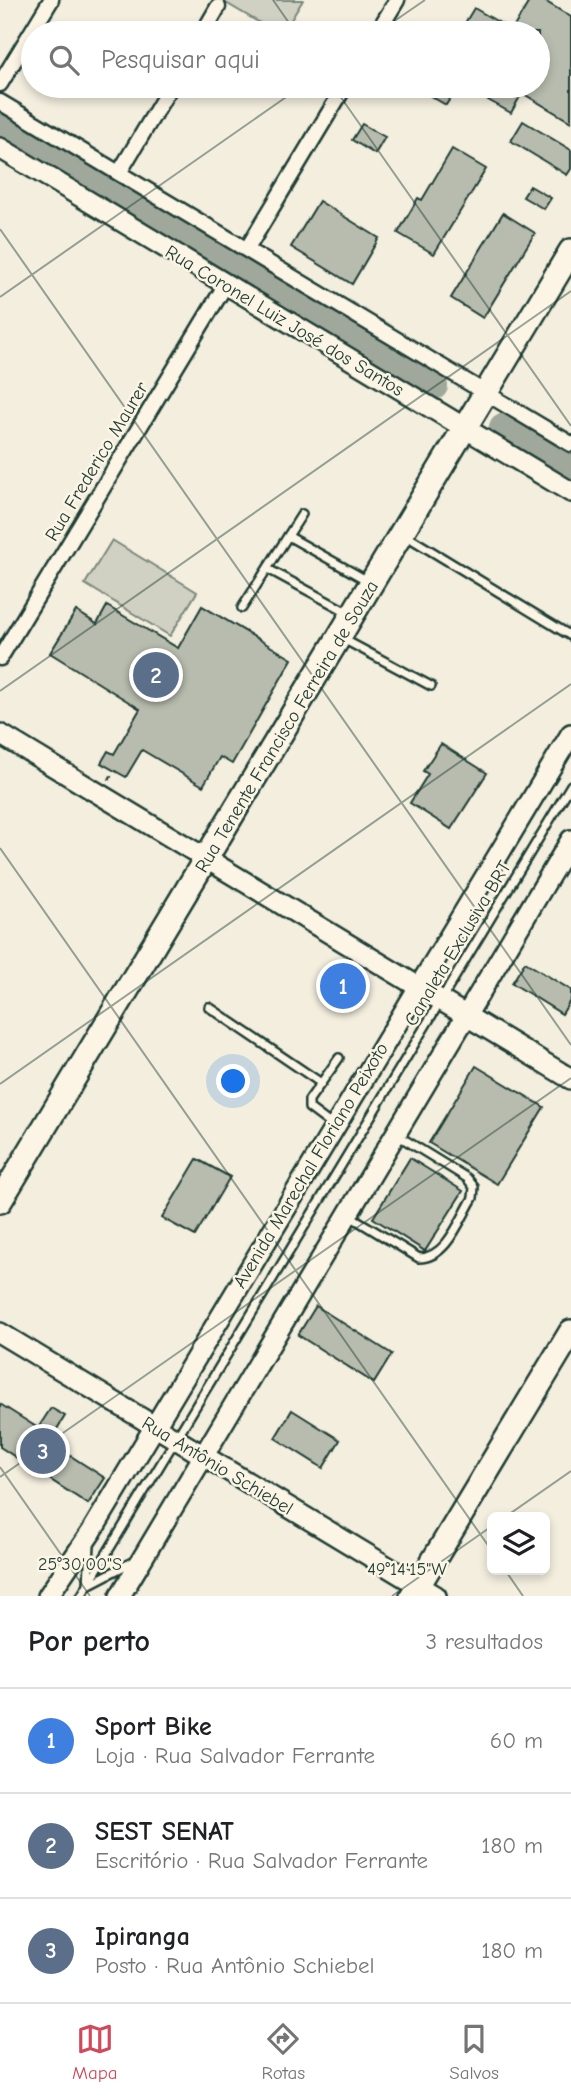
<!DOCTYPE html>
<html lang="pt">
<meta charset="utf-8">
<style>
body{margin:0;font-family:"Comic Neue",sans-serif;background:#f2f2f2;color:#202124}
.controls{position:absolute;right:21px;bottom:21px;display:grid;overflow:hidden;border-radius:10px;box-shadow:0 4px 10px #0003}
.controls button{width:63px;height:63px;display:grid;place-items:center;padding:0;border:0;border-bottom:2px solid #e0e0e0;background:#fff;color:#202124;font:35px sans-serif}
.you{position:absolute;left:234px;top:1082px;width:24px;height:24px;margin:-18px;border:5px solid #fff;border-radius:50%;background:#1a73e8;box-shadow:0 0 0 10px #1a73e833}
.badge{display:grid;place-items:center;width:46px;height:46px;border-radius:50%;background:#d1495b;color:#fff;font-size:23px;font-weight:700}
.pin{position:absolute;translate:-50% -50%;border:4px solid #fff;box-shadow:0 2px 7px #0006}
.list{margin:0;padding:0;list-style:none}
h2{display:flex;justify-content:space-between;align-items:center;height:91px;margin:0;padding:0 28px;font-size:30px}
h2 small{font-size:23px;font-weight:400;color:#757577}
.list li{display:grid;grid-template-columns:46px 1fr auto;gap:21px;align-items:center;box-sizing:border-box;height:105px;padding:0 28px;border-top:2px solid #e0e0e0}
.list b{display:block;font-size:26px;white-space:nowrap}
.list p{margin:0;font-size:23px;white-space:nowrap;color:#757577}
.list em{font-size:23px;font-style:normal;color:#757577}
.icon{flex:none;width:38px;height:38px;fill:none;stroke:currentColor;stroke-width:2;stroke-linecap:round;stroke-linejoin:round}
.map{position:relative;flex:none;width:571px;height:1596px;overflow:hidden}
.search{position:absolute;background:#fff;box-shadow:0 4px 10px #0003;left:21px;right:21px;top:21px;height:77px;display:flex;align-items:center;gap:18px;box-sizing:border-box;padding:0 24px;border-radius:38px;color:#757577;font-size:26px}
.sheet{height:406px;background:#fff}
nav{display:flex;justify-content:space-around;align-items:center;box-sizing:border-box;height:98px;border-top:2px solid #e0e0e0;background:#fff;font-size:19px;color:#757577}
nav a{display:grid;justify-items:center;gap:4px}
nav .on{color:#d1495b}
.map>svg:first-child{display:block}
.green{fill:#d0d1c2;stroke:#78877b;stroke-width:2}
.lines{fill:none;stroke-linecap:round;stroke-linejoin:round}
.river{stroke:#a0a89b;stroke-width:28}
.building{fill:#b8bcae;stroke:#1f3d34;stroke-width:2}
.lane-casing{stroke:#1f3d34;stroke-width:12}
.street-casing{stroke:#1f3d34;stroke-width:19}
.secondary-casing{stroke:#1f3d34;stroke-width:24}
.primary-casing{stroke:#1f3d34;stroke-width:28}
.path{stroke:#1f3d34;stroke-width:2.5;stroke-dasharray:5 5;stroke-linecap:butt}
.lane{stroke:#fcf5e5;stroke-width:7}
.street{stroke:#fcf5e5;stroke-width:14}
.secondary{stroke:#fcf5e5;stroke-width:19}
.primary{stroke:#fcf5e5;stroke-width:23}
.ticks{fill:none;stroke:#1f3d34;stroke-width:2;stroke-opacity:0.45}
.labels{text-anchor:middle;stroke-width:5;stroke-linejoin:round;paint-order:stroke}
.street-label{font-size:19px;fill:#1f3d34;stroke:#fcf5e5}
.ticks-label{font-size:18px;text-anchor:middle;fill:#1f3d34;stroke:#fcf5e5;stroke-width:5;stroke-linejoin:round;paint-order:stroke}
</style>
<div class="map">
<svg width="571" height="1596" viewBox="0 0 571 1596">
<rect width="100%" height="100%" fill="#f3eede"/>
<filter id="ink" filterUnits="userSpaceOnUse"><feTurbulence type="fractalNoise" baseFrequency=".0143" numOctaves="2"/><feDisplacementMap in="SourceGraphic" scale="14" xChannelSelector="R" yChannelSelector="G"/><feConvolveMatrix kernelMatrix="1 2 1 2 8 2 1 2 1" color-interpolation-filters="sRGB"/></filter>
<g filter="url(#ink)">
<g class="green">
<polygon points="221,0 303,0 283,33 277,33"/>
<polygon points="112,540 197,592 170,636 85,584"/>
</g>
<g class="lines">
<g class="river">
<polyline points="0,124 434,386"/>
<polyline points="503,427 571,469"/>
</g>
</g>
<g class="building">
<polygon points="530,0 543,0 571,17 571,122 522,93 511,113 488,100 491,95 476,86 538,86 538,33 459,33 474,8 512,30"/>
<polygon points="413,86 458,86 446,105"/>
<polygon points="523,121 571,150 571,169 567,175 511,141"/>
<polygon points="362,124 385,137 375,154 352,140"/>
<polygon points="452,149 486,169 434,254 398,233 418,198 422,200"/>
<polygon points="530,186 551,198 544,209 523,197"/>
<polygon points="319,201 379,238 352,284 291,247"/>
<polygon points="503,213 535,233 483,318 451,298"/>
<polygon points="107,606 178,648 202,606 292,659 232,764 220,757 203,786 142,750 126,777 101,763 108,751 114,754 140,709 50,653 76,611 97,624"/>
<polygon points="441,744 487,773 451,829 410,803 428,774 423,771"/>
<polygon points="525,962 571,990 571,999 562,1014 512,983"/>
<polygon points="476,1066 544,1107 497,1184 429,1143"/>
<polygon points="410,1158 463,1191 425,1251 373,1218"/>
<polygon points="197,1159 230,1177 195,1236 162,1218"/>
<polygon points="316,1306 392,1354 374,1383 298,1335"/>
<polygon points="0,1404 38,1428 51,1408 65,1416 49,1442 105,1478 88,1504 0,1447"/>
<polygon points="292,1410 340,1440 323,1468 275,1438"/>
</g>
<g class="lines">
<defs>
<g id="lane">
<polyline points="405,535 571,636"/>
<polyline points="288,536 368,581"/>
<polyline points="268,569 349,613"/>
<polyline points="242,608 302,514"/>
<polyline points="343,639 431,686"/>
<polyline points="209,1007 321,1083"/>
<polyline points="333,1126 309,1108 309,1100 339,1058"/>
<path d="M 350,1216 L 419,1258 C 447,1258 460,1219 473,1198 L 474,1187 L 467,1178 L 397,1135"/>
<polyline points="88,1585 134,1561"/>
<polyline points="88,1585 90,1544"/>
<polyline points="81,1596 571,785"/>
</g>
<g id="street">
<polyline points="203,33 218,7"/>
<polyline points="377,33 397,0"/>
<polyline points="0,84 51,0"/>
<polyline points="0,102 571,444"/>
<polyline points="119,173 171,86"/>
<polyline points="247,249 345,86"/>
<polyline points="0,658 226,284"/>
</g>
<g id="secondary">
<polyline points="0,148 571,492"/>
<polyline points="0,734 571,1079"/>
<polyline points="0,1333 436,1596"/>
<polyline points="48,1596 92,1531 571,734"/>
<polyline points="120,1596 571,840"/>
</g>
<g id="primary">
<polyline points="0,1201 571,251"/>
<polyline points="412,1596 571,1332"/>
</g>
</defs>
<use href="#lane" class="lane-casing"/>
<use href="#street" class="street-casing"/>
<use href="#secondary" class="secondary-casing"/>
<use href="#primary" class="primary-casing"/>
<polyline class="path" points="109,780 114,770"/>
<use href="#lane" class="lane"/>
<use href="#street" class="street"/>
<use href="#secondary" class="secondary"/>
<use href="#primary" class="primary"/>
</g>
</g>
<path class="ticks" d="M 273,0 L 296,33M 377,33 L 425,0M 333,86 L 571,426M 0,229 L 571,1045M 0,297 L 302,86M 0,691 L 571,291M 0,848 L 492,1551M 0,1084 L 571,684M 0,1467 L 90,1596M 0,1477 L 571,1078M 505,1517 L 571,1471M 505,1570 L 523,1596M 392,1596 L 492,1526"/>
<g class="labels">
<g class="street-label">
<text transform="translate(285 320) rotate(31)" y="7">Rua Coronel Luiz José dos Santos</text>
<text transform="translate(96 461) rotate(-59)" y="7">Rua Frederico Maurer</text>
<text transform="translate(286 726) rotate(-59)" y="7">Rua Tenente Francisco Ferreira de Souza</text>
<text transform="translate(457 943) rotate(-59)" y="7">Canaleta Exclusiva BRT</text>
<text transform="translate(310 1165) rotate(-59)" y="7">Avenida Marechal Floriano Peixoto</text>
<text transform="translate(218 1465) rotate(31)" y="7">Rua Antônio Schiebel</text>
</g>
</g>
<g class="ticks-label">
<text x="80" y="1570">25°30'00"S</text>
<text x="407" y="1575">49°14'15"W</text>
</g>
</svg>
<div class="controls">
<button><svg class="icon" aria-label="layers" viewBox="0 0 24 24"><path d="M12 4l9 5-9 5-9-5zM3 14l9 5 9-5"/></svg></button>
</div>
<div class="you"></div>
<div class="pin badge" style="left:343px;top:986px;background:#3f7fe0">1</div>
<div class="pin badge" style="left:156px;top:675px;background:#5c6f8a">2</div>
<div class="pin badge" style="left:43px;top:1451px;background:#5c6f8a">3</div>
<div class="search"><svg class="icon" aria-label="search" viewBox="0 0 24 24"><circle cx="10" cy="10" r="6"/><path d="M15 15l6 6"/></svg>Pesquisar aqui</div>
</div>
<section class="sheet">
<h2>Por perto<small>3 resultados</small></h2>
<ul class="list">
<li><span class="badge" style="background:#3f7fe0">1</span><div><b>Sport Bike</b><p>Loja · Rua Salvador Ferrante</p></div><em>60 m</em></li>
<li><span class="badge" style="background:#5c6f8a">2</span><div><b>SEST SENAT</b><p>Escritório · Rua Salvador Ferrante</p></div><em>180 m</em></li>
<li><span class="badge" style="background:#5c6f8a">3</span><div><b>Ipiranga</b><p>Posto · Rua Antônio Schiebel</p></div><em>180 m</em></li>
</ul>
</section>
<nav>
<a class="on"><svg class="icon" aria-label="map" viewBox="0 0 24 24"><path d="M3 6l6-2 6 2 6-2v14l-6 2-6-2-6 2zM9 4v14M15 6v14"/></svg>Mapa</a>
<a><svg class="icon" aria-label="directions" viewBox="0 0 24 24"><path d="M12 3l9 9-9 9-9-9zM9 14v-3h6M13 9l2 2-2 2"/></svg>Rotas</a>
<a><svg class="icon" aria-label="saved" viewBox="0 0 24 24"><path d="M7 4h10v16l-5-4-5 4z"/></svg>Salvos</a>
</nav>
